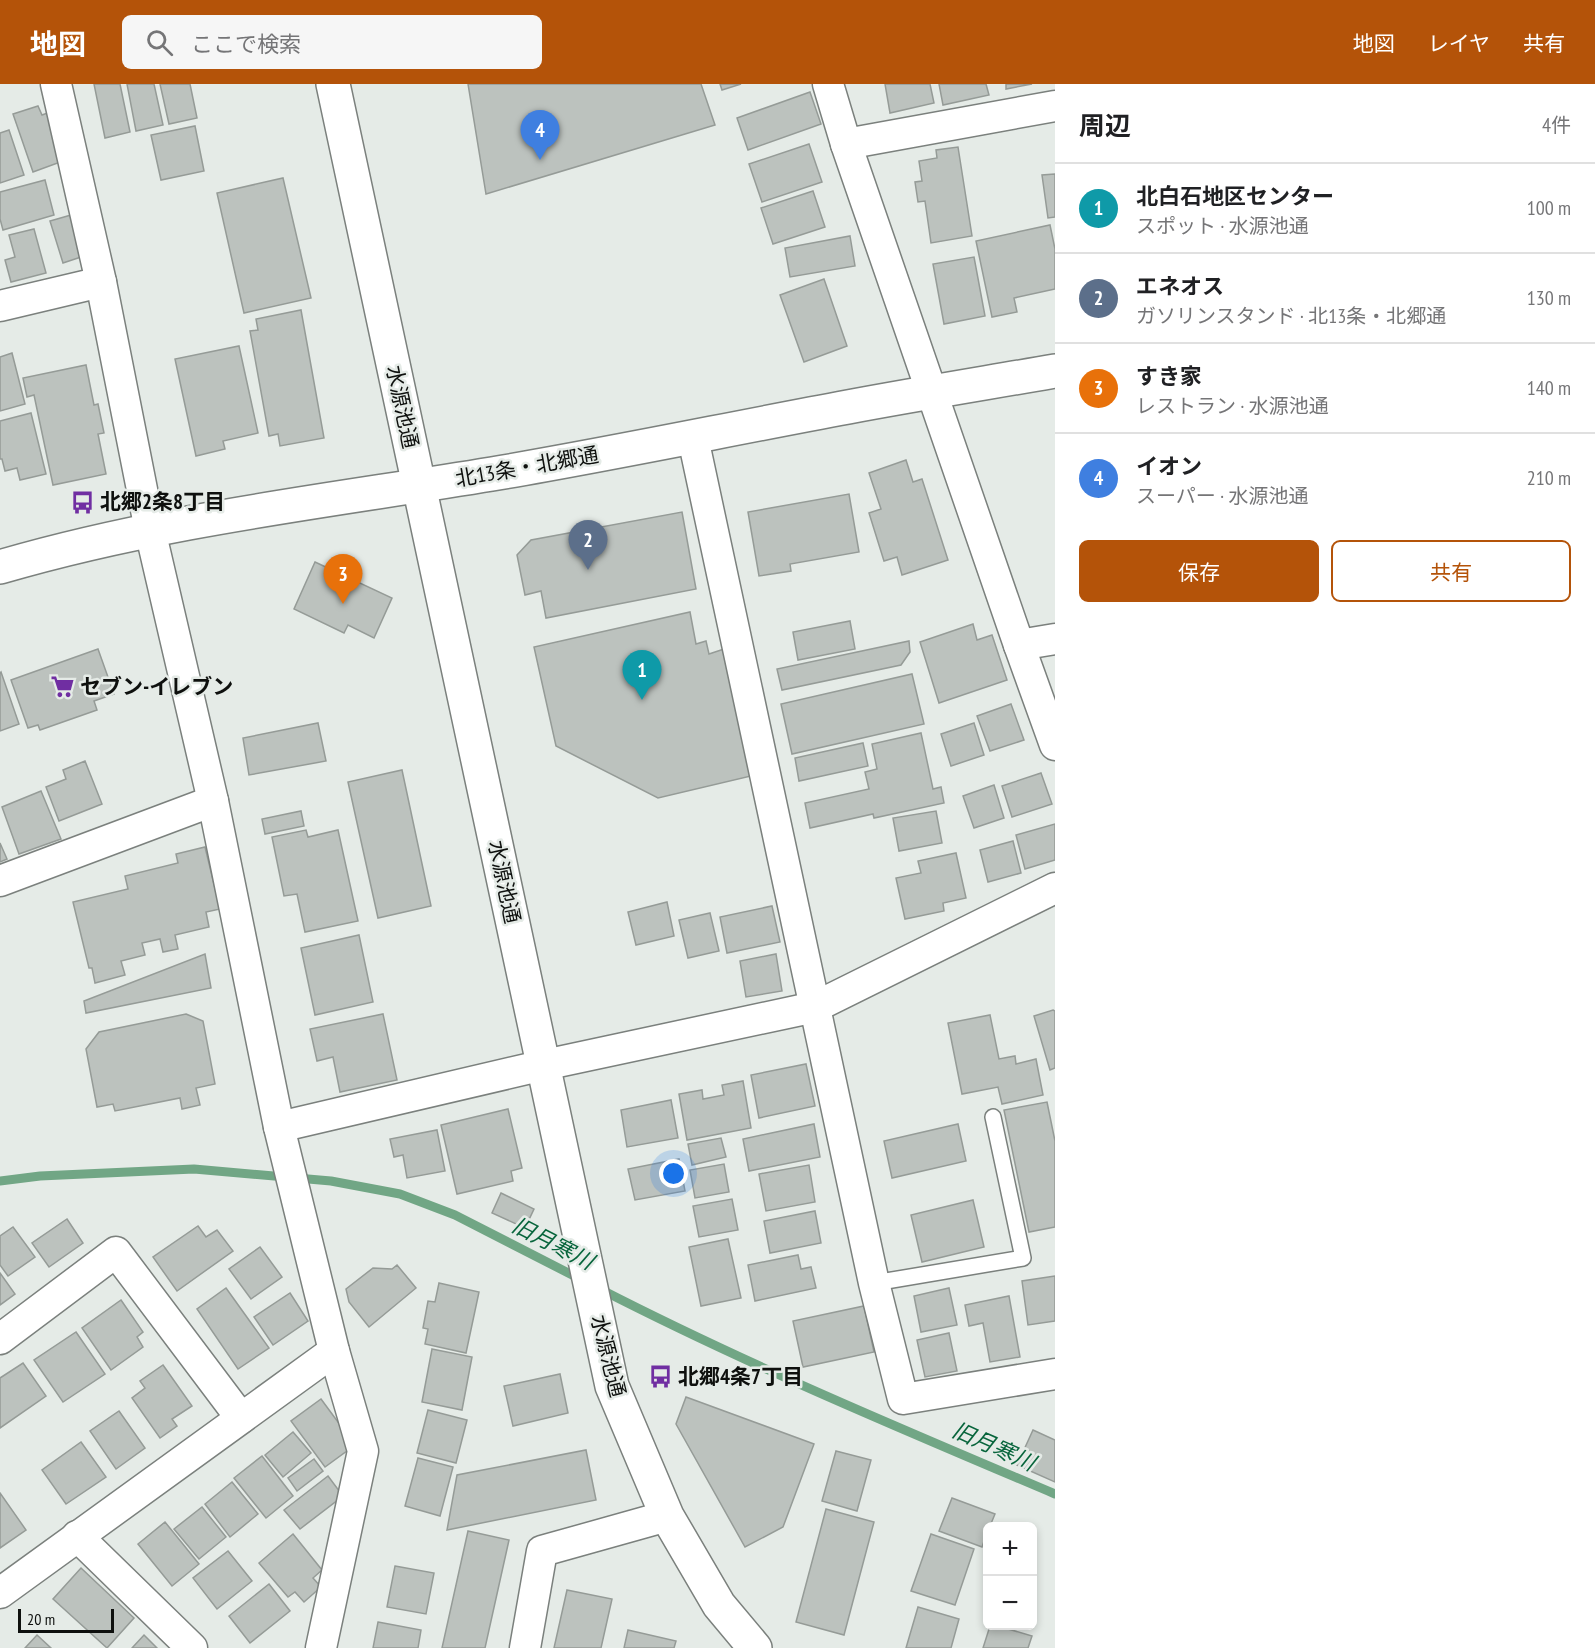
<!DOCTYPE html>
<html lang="ja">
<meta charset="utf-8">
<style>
body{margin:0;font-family:"PT Sans Narrow","Noto Sans JP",sans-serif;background:#f6f6f6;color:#202124}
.controls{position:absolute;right:18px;bottom:18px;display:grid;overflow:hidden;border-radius:9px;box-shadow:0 3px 9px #0003}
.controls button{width:54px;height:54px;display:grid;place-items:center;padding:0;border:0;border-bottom:2px solid #e0e0e0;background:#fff;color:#202124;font:30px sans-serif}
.scale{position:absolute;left:18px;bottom:15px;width:96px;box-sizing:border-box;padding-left:6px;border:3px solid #0e100e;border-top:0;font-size:16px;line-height:21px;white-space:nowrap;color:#0e100e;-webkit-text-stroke:4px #e5ebe7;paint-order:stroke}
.you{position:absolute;left:674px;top:1090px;width:21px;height:21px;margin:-15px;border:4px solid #fff;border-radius:50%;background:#1a73e8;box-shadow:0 0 0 9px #1a73e833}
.badge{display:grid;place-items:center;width:39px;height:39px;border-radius:50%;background:#b45309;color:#fff;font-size:20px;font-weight:700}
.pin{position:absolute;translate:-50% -50px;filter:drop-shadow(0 2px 3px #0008)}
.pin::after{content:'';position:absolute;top:32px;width:21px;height:18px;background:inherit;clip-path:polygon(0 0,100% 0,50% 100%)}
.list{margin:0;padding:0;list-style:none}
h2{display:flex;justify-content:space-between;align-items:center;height:78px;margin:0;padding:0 24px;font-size:26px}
h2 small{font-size:20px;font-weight:400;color:#757577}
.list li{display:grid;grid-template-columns:39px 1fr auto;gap:18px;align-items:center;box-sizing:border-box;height:90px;padding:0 24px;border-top:2px solid #e0e0e0}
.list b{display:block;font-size:22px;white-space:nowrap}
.list p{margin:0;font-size:20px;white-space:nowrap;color:#757577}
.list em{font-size:20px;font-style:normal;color:#757577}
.actions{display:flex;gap:12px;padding:18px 24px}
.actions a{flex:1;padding:14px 0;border:2px solid #b45309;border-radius:9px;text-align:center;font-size:21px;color:#b45309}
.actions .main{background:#b45309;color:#fff}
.icon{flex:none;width:33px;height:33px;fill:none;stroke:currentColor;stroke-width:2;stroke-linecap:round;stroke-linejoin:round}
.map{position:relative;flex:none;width:1055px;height:1564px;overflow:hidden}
header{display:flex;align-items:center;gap:36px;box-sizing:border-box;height:84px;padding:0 30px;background:#b45309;color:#fff}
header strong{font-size:28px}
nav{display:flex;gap:33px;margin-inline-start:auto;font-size:21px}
.search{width:420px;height:54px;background:#f6f6f6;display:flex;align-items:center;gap:15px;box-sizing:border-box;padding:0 21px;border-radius:9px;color:#757577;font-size:22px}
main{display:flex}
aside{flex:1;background:#fff}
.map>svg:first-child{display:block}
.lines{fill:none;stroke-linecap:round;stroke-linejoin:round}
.stream{stroke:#71a685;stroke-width:9}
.building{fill:#bcc2be;stroke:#959b97;stroke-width:1.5}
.service-casing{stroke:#7b807d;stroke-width:18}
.minor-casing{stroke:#7b807d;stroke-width:33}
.tertiary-casing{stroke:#7b807d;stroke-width:36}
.secondary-casing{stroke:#7b807d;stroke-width:36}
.service{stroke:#fff;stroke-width:15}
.minor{stroke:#fff;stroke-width:30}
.tertiary{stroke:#fff;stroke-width:33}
.secondary{stroke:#fff;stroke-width:33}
.labels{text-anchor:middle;stroke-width:5;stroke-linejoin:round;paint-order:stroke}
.street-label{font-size:21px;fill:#0e100e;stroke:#e5ebe7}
.poi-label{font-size:21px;font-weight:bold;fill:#0e100e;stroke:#e5ebe7;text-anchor:start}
.water-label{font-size:22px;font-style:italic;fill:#08653c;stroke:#e5ebe7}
</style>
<header>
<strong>地図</strong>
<div class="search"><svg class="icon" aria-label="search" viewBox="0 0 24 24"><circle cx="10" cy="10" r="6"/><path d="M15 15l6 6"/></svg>ここで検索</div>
<nav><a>地図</a><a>レイヤ</a><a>共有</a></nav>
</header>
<main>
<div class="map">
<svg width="1055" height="1564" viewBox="0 0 1055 1564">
<rect width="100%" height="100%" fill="#e5ebe7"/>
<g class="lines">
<g class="stream">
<polyline points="0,1097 40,1092 194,1085 331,1097 400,1110 455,1131 582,1196"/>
<path d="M 600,1205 C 748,1281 902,1345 1055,1410"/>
</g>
</g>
<g class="building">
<polygon points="94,0 120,0 130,48 105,54"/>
<polygon points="127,0 154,0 163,41 136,47"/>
<polygon points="160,0 190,0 197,34 169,40"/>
<polygon points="468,0 701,0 715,41 486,110"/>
<polygon points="720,0 741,0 722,6"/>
<polygon points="885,0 930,0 934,19 890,29"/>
<polygon points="939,0 986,0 989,11 943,21"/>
<polygon points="1006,0 1032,0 1006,5"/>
<polygon points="810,8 821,40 748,66 737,34"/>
<polygon points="38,22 42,31 53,27 63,77 33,88 13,30"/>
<polygon points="195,42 204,87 161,96 151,51"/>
<polygon points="9,46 24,91 0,99 0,49"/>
<polygon points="809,60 822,98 762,118 749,80"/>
<polygon points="958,63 972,152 931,159 925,117 918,118 915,98 922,97 919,77 937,74 936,66"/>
<polygon points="1055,90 1055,133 1048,134 1042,91"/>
<polygon points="283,94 311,214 244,229 217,109"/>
<polygon points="45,96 54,131 3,146 0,135 0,108"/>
<polygon points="813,107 825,143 773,160 761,124"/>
<polygon points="78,129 90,170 63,179 50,137"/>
<polygon points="1050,141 1055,165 1055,205 1014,214 1017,228 992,233 976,157"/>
<polygon points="34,145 46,189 11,198 5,176 15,173 9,151"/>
<polygon points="850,152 855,182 790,193 785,164"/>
<polygon points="974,173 985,232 944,240 933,180"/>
<polygon points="824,195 847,262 804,278 780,211"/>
<polygon points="301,226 324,354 280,362 278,350 269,352 250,247 258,246 256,235"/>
<polygon points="239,262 258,349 223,357 225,365 196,372 175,275"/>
<polygon points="12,269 25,320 0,327 0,273"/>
<polygon points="86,281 94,321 98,320 104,349 98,350 106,390 53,401 34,311 27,313 23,294"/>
<polygon points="31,329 46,390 20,396 17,384 5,387 2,375 0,375 0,337"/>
<polygon points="906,376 913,398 922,395 948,476 902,491 897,473 884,477 869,429 881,425 869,389"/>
<polygon points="849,410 859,468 790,480 791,487 759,492 748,428"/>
<polygon points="682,428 696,505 546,534 541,507 525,511 517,471 531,456"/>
<polygon points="315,478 392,514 374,554 348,541 344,549 294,525"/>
<polygon points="690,528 696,560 706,557 709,570 727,564 751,692 658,714 556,662 534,563"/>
<polygon points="850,537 855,565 798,576 793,548"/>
<polygon points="973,540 977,556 992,551 1007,596 939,619 920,558"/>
<polygon points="909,557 910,568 901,581 782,606 777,585"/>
<polygon points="98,565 114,610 94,617 97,626 40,646 38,641 28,644 11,596"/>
<polygon points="1,588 19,640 0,647 0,589"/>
<polygon points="912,590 924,640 792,670 781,620"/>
<polygon points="1011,620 1024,656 990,667 977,632"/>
<polygon points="318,639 326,677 249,691 243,654"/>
<polygon points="974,639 984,671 951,682 941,650"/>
<polygon points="921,649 933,705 941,703 944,719 874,734 873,730 810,744 805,719 869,705 865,688 877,685 872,660"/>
<polygon points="863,659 868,682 799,697 795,674"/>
<polygon points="85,677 102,720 59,737 46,703 66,695 63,686"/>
<polygon points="402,686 431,822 378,834 348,698"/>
<polygon points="1041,689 1052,720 1012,733 1002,702"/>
<polygon points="994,701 1004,734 974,744 963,712"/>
<polygon points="41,707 61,755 19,770 2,723"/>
<polygon points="301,727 304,742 265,750 262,735"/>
<polygon points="936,727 942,759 899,767 893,734"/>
<polygon points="1055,740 1055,776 1025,785 1016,751"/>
<polygon points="306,746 308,753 338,746 358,837 305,848 297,810 284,812 272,753"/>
<polygon points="1013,757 1021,789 988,798 980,766"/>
<polygon points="0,759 7,775 0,778"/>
<polygon points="205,763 220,825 206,828 209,843 175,851 178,865 163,868 160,855 142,859 145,871 121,877 125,891 95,899 92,884 89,884 73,818 128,805 125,792 178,779 176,770"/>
<polygon points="956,769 966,814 943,819 944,827 905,835 896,794 921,789 918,777"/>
<polygon points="667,818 674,852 636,861 628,828"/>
<polygon points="772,822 780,858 727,869 720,833"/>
<polygon points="710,829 719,867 688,874 679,836"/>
<polygon points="359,851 373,918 315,931 301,864"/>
<polygon points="205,870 211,904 86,929 84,917"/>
<polygon points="776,870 782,907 746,913 740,877"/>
<polygon points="1053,926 1055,927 1055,984 1050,986 1034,932"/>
<polygon points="186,930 203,937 215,1000 196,1004 200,1021 182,1025 180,1014 115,1027 113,1020 97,1023 86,965 99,948"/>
<polygon points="383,930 397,996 340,1008 333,973 317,977 310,945"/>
<polygon points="990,931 999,975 1015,972 1016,980 1036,975 1043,1011 1002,1020 998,1003 962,1010 948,939"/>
<polygon points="806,980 815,1022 759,1034 751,991"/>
<polygon points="743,997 751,1044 687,1056 679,1010 702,1006 703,1015 724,1011 722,1001"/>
<polygon points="671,1016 678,1054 627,1063 621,1026"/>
<polygon points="1047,1018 1055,1057 1055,1143 1029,1148 1004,1026"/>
<polygon points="508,1025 522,1084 511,1087 513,1097 457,1110 441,1041"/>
<polygon points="814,1040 820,1073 749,1087 743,1055"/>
<polygon points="958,1040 966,1077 892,1094 884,1057"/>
<polygon points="437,1046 445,1087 407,1094 403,1071 394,1073 390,1055"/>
<polygon points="721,1054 726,1073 692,1081 688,1060"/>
<polygon points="679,1075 685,1107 635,1116 628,1085"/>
<polygon points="724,1080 729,1108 695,1114 690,1086"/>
<polygon points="809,1081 815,1118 766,1127 759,1090"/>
<polygon points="501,1109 534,1125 525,1144 492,1129"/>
<polygon points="732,1115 738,1146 699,1153 693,1122"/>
<polygon points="973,1116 984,1163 922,1178 911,1131"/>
<polygon points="815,1127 821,1159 770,1169 764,1137"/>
<polygon points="67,1135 83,1159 49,1183 32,1159"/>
<polygon points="198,1142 206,1153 217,1146 233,1167 177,1207 153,1173"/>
<polygon points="13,1143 35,1173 8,1192 0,1181 0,1152"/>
<polygon points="728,1155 741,1214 701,1222 689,1163"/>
<polygon points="260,1163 282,1193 251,1215 229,1185"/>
<polygon points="798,1171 801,1185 811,1183 816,1204 755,1217 748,1181"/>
<polygon points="397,1181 416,1204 369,1243 349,1218 346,1205 373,1184 392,1185"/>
<polygon points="0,1189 15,1210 0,1221"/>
<polygon points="1055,1192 1055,1237 1028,1241 1022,1197"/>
<polygon points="439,1199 479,1208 466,1269 425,1260 428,1245 423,1244 428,1217 435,1218"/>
<polygon points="226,1204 269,1264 238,1285 197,1225"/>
<polygon points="949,1204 957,1241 921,1248 914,1212"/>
<polygon points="290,1209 308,1237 273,1261 254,1233"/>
<polygon points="1009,1212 1020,1273 990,1278 983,1239 969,1242 965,1221"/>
<polygon points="121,1216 143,1248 137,1253 143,1263 111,1286 82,1244"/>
<polygon points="864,1222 874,1268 803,1283 793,1237"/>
<polygon points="76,1248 105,1290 63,1318 34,1276"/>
<polygon points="949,1249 957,1287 925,1293 917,1256"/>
<polygon points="432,1265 472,1273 462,1326 422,1318"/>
<polygon points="23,1279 46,1312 0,1344 0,1294"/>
<polygon points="163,1281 192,1322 172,1335 177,1342 160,1354 132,1314 145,1304 140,1297"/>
<polygon points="560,1290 568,1329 513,1342 504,1302"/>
<polygon points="686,1313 814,1360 783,1443 745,1463 676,1340"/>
<polygon points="321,1315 355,1361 325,1383 291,1337"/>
<polygon points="428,1326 467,1336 456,1379 417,1369"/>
<polygon points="119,1327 145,1364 116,1385 90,1347"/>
<polygon points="1033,1346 1055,1356 1055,1398 1017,1381"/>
<polygon points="293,1348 311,1369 283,1393 265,1371"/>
<polygon points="81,1358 106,1393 66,1420 42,1386"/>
<polygon points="586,1366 596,1416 447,1446 457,1391"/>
<polygon points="836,1367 871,1376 857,1427 822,1417"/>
<polygon points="262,1372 293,1412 266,1434 234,1394"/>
<polygon points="418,1374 453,1383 440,1432 405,1422"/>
<polygon points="314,1375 323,1387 297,1407 288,1394"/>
<polygon points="328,1392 343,1412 300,1445 284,1426"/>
<polygon points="232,1398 258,1430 230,1453 205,1420"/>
<polygon points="0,1409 26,1446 0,1464"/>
<polygon points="952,1414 995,1430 990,1442 987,1442 987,1449 982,1463 939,1447"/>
<polygon points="202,1423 226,1453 199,1475 174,1445"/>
<polygon points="826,1425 874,1438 844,1551 796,1538"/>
<polygon points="165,1438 199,1480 172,1502 138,1460"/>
<polygon points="468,1447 509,1456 485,1564 442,1564"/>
<polygon points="293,1450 322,1486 313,1494 321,1503 304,1518 295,1508 288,1513 259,1479"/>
<polygon points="931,1450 974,1465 955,1521 911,1507"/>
<polygon points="228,1467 252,1497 217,1525 193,1494"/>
<polygon points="395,1482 434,1489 426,1530 387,1523"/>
<polygon points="81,1484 134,1534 107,1564 53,1515"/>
<polygon points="269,1500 290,1527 250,1559 229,1532"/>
<polygon points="567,1506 612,1515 601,1564 554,1564"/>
<polygon points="918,1523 959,1535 951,1564 906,1564"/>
<polygon points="378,1538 421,1546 418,1564 373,1564"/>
<polygon points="990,1542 998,1542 1032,1552 1028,1564 983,1564"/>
<polygon points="628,1546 676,1557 674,1564 624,1564"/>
<polygon points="37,1551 51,1564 25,1564"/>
<polygon points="144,1551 157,1564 132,1564"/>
</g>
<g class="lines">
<defs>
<polyline id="service" points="874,1199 1023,1174 993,1033"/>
<g id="minor">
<polyline points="56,0 101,198 150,446 213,717 279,1043 334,1267 363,1367 321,1564"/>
<polyline points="828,0 846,60 1019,561 1055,661"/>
<polyline points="846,60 1055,22"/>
<polyline points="0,222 101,198"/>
<polyline points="693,354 874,1199 903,1315 1055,1290"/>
<polyline points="1019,561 1055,555"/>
<polyline points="0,797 213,717"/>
<polyline points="279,1043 544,981 815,923 1055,804"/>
<polyline points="0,1255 116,1168 241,1334"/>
<polyline points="77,1452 192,1564"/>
<polyline points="0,1509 334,1267"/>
<polyline points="525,1564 542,1467 667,1432"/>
</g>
<polyline id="tertiary" points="333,0 612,1302 667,1432 719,1521 755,1564"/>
<path id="secondary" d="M 0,483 C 160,436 328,417 492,390 C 611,370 729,345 848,323 C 917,310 986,299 1055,287"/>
</defs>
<use href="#service" class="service-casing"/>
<use href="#minor" class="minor-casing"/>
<use href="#tertiary" class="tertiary-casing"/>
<use href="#secondary" class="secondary-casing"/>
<use href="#service" class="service"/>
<use href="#minor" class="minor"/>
<use href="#tertiary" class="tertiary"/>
<use href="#secondary" class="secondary"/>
</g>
<defs>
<symbol id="bus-bare" viewBox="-9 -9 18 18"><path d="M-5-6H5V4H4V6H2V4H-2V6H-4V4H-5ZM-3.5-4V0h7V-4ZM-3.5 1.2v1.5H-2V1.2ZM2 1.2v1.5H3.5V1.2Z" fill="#702ea2" stroke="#e5ebe7" stroke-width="2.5" paint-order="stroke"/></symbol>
<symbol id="supermarket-bare" viewBox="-9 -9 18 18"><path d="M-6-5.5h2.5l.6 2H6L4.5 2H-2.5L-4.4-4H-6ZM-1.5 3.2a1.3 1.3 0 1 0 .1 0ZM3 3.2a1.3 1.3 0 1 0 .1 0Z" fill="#702ea2" stroke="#e5ebe7" stroke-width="2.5" paint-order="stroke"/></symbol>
</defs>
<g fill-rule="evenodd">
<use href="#bus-bare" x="66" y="402" width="33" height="33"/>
<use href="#supermarket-bare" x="46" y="586" width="33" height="33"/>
<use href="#bus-bare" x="644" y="1276" width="33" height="33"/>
</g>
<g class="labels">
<g class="street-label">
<text transform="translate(402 323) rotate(78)" y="7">水源池通</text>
<text transform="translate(527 383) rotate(-10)" y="7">北13条・北郷通</text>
<text transform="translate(504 798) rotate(78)" y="7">水源池通</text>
<text transform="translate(608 1272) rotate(76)" y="7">水源池通</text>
</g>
<g class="poi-label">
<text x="100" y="425">北郷2条8丁目</text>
<text x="80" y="610">セブン-イレブン</text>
<text x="678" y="1300">北郷4条7丁目</text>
</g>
<g class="water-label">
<text transform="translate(553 1159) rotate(27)" y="8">旧月寒川</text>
<text transform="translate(994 1362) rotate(24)" y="8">旧月寒川</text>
</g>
</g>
</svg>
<div class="controls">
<button>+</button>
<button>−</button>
</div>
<div class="scale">20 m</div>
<div class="you"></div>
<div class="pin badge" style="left:642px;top:616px;background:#0f9aa8">1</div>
<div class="pin badge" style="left:588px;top:486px;background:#5c6f8a">2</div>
<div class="pin badge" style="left:343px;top:520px;background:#e8710a">3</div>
<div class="pin badge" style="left:540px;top:76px;background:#3f7fe0">4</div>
</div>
<aside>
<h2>周辺<small>4件</small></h2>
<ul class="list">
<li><span class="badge" style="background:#0f9aa8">1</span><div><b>北白石地区センター</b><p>スポット · 水源池通</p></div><em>100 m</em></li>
<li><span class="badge" style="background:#5c6f8a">2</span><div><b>エネオス</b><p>ガソリンスタンド · 北13条・北郷通</p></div><em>130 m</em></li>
<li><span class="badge" style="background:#e8710a">3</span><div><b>すき家</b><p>レストラン · 水源池通</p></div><em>140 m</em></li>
<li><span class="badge" style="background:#3f7fe0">4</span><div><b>イオン</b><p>スーパー · 水源池通</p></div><em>210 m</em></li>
</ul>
<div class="actions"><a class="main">保存</a><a>共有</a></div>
</aside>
</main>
